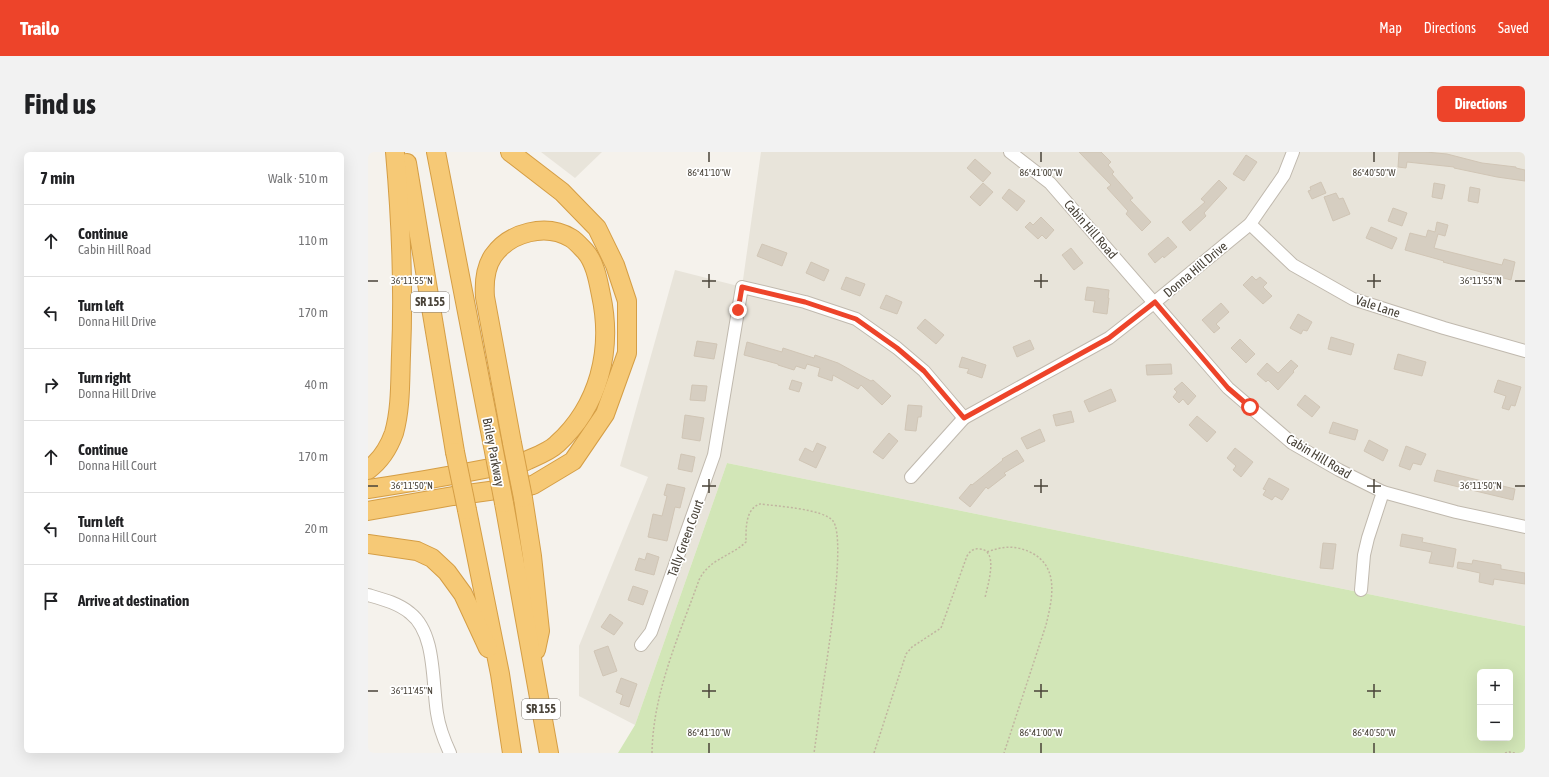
<!DOCTYPE html>
<meta charset="utf-8">
<style>
body{margin:0;font-family:"Asap Condensed",sans-serif;background:#f2f2f2;color:#202124}
.controls{position:absolute;right:12px;bottom:12px;display:grid;overflow:hidden;border-radius:6px;box-shadow:0 4px 16px #0002}
.controls button{width:36px;height:36px;display:grid;place-items:center;padding:0;border:0;border-bottom:1px solid #e0e0e0;background:#fff;color:#202124;font:20px sans-serif}
.stop{position:absolute;width:12px;height:12px;margin:-9px;border:3px solid #ed442a;border-radius:50%;background:#fff}
.stop.end{background:#ed442a;border-color:#fff;box-shadow:0 1px 4px #0008}
.list{margin:0;padding:0;list-style:none}
h2{display:flex;justify-content:space-between;align-items:center;height:52px;margin:0;padding:0 16px;font-size:17px}
h2 small{font-size:13px;font-weight:400;color:#757577}
.list li{display:grid;grid-template-columns:26px 1fr auto;gap:12px;align-items:center;box-sizing:border-box;height:72px;padding:0 16px;border-top:1px solid #e0e0e0}
.list b{display:block;font-size:15px;white-space:nowrap}
.list p{margin:0;font-size:13px;white-space:nowrap;color:#757577}
.list em{font-size:13px;font-style:normal;color:#757577}
.icon{flex:none;width:22px;height:22px;fill:none;stroke:currentColor;stroke-width:2;stroke-linecap:round;stroke-linejoin:round}
.map{position:relative;flex:none;width:1157px;height:601px;overflow:hidden;border-radius:6px}
header{display:flex;align-items:center;gap:24px;box-sizing:border-box;height:56px;padding:0 20px;background:#ed442a;color:#fff}
header strong{font-size:19px}
nav{display:flex;gap:22px;margin-inline-start:auto;font-size:14px}
.intro{display:flex;align-items:center;justify-content:space-between;box-sizing:border-box;height:96px;padding:0 24px}
h1{margin:0;font-size:28px}
.button{padding:10px 18px;border-radius:6px;background:#ed442a;color:#fff;font-size:14px;font-weight:700}
main{display:flex;gap:24px;padding:0 24px}
aside{flex:1;background:#fff;border-radius:6px;box-shadow:0 4px 16px #0002}
.map>svg:first-child{display:block}
.residential{fill:#e8e4da}
.green{fill:#d2e6b7;fill-rule:evenodd}
.building{fill:#d6cec1;stroke:#d0c5b5}
.lines{fill:none;stroke-linecap:round;stroke-linejoin:round}
.minor-casing{stroke:#c0b9ae;stroke-width:14}
.highway-casing{stroke:#d59e45;stroke-width:20}
.path{stroke:#c1b5a0;stroke-width:1.5;stroke-dasharray:2 2;stroke-linecap:butt}
.minor{stroke:#fff;stroke-width:12}
.highway{stroke:#f6c976;stroke-width:18}
.highway-bridge-casing{stroke:#d59e45;stroke-width:20;stroke-linecap:butt}
.highway-bridge{stroke:#f6c976;stroke-width:18}
.route{stroke:#ed442a;stroke-width:5}
.ticks{fill:none;stroke:#494339;stroke-width:1.5}
.labels{text-anchor:middle;stroke-width:3.5;stroke-linejoin:round;paint-order:stroke}
.shield{fill:#fff;stroke:#807b74;stroke-width:1}
.shield-label{font-size:12px;font-weight:bold;fill:#494339}
.street-label{font-size:13px;fill:#494339;stroke:#fff}
.ticks-label{font-size:10px;text-anchor:middle;fill:#494339;stroke:#fff;stroke-width:3.5;stroke-linejoin:round;paint-order:stroke}
</style>
<header>
<strong>Trailo</strong>
<nav><a>Map</a><a>Directions</a><a>Saved</a></nav>
</header>
<div class="intro"><h1>Find us</h1><a class="button">Directions</a></div>
<main>
<aside>
<h2>7 min<small>Walk · 510 m</small></h2>
<ul class="list">
<li><svg class="icon" aria-label="ahead" viewBox="0 0 24 24"><path d="M12 20V5M6 11l6-6 6 6"/></svg><div><b>Continue</b><p>Cabin Hill Road</p></div><em>110 m</em></li>
<li><svg class="icon" aria-label="left" viewBox="0 0 24 24"><path d="M17 20v-9H6M10 6l-5 5 5 5"/></svg><div><b>Turn left</b><p>Donna Hill Drive</p></div><em>170 m</em></li>
<li><svg class="icon" aria-label="right" viewBox="0 0 24 24"><path d="M7 20v-9h11M14 6l5 5-5 5"/></svg><div><b>Turn right</b><p>Donna Hill Drive</p></div><em>40 m</em></li>
<li><svg class="icon" aria-label="ahead" viewBox="0 0 24 24"><path d="M12 20V5M6 11l6-6 6 6"/></svg><div><b>Continue</b><p>Donna Hill Court</p></div><em>170 m</em></li>
<li><svg class="icon" aria-label="left" viewBox="0 0 24 24"><path d="M17 20v-9H6M10 6l-5 5 5 5"/></svg><div><b>Turn left</b><p>Donna Hill Court</p></div><em>20 m</em></li>
<li><svg class="icon" aria-label="arrive" viewBox="0 0 24 24"><path d="M6 21V4h12l-3 4 3 4H6"/></svg><div><b>Arrive at destination</b></div></li>
</ul>
</aside>
<div class="map">
<svg width="1157" height="601" viewBox="0 0 1157 601">
<rect width="100%" height="100%" fill="#f5f2ec"/>
<g class="residential">
<polygon points="173,0 234,0 207,26"/>
<polygon points="393,0 1157,0 1157,474 359,311 267,573 211,544 211,494 280,325 252,314 307,118 374,135"/>
</g>
<path class="green" d="M 359,311 L 1157,474 L 1157,601 L 250,601 L 267,573 ZM 1112,520 L 1142,520 L 1142,586 L 1112,586 Z"/>
<g class="building">
<polygon points="711,0 733,0 743,10 740,13 746,20 744,22 765,46 762,48 783,70 774,79 758,62 760,59 739,36 743,33"/>
<polygon points="1031,0 1058,0 1079,2 1114,11 1148,15 1148,16 1157,18 1157,29 1129,25 1086,16 1086,15 1039,10 1038,16 1030,15"/>
<polygon points="878,3 889,10 876,29 865,22"/>
<polygon points="607,7 623,21 615,30 599,16"/>
<polygon points="851,28 859,36 836,61 838,64 822,79 814,70 837,50 833,47"/>
<polygon points="953,30 958,41 944,47 940,39 943,38 942,35"/>
<polygon points="615,31 625,40 612,54 602,45"/>
<polygon points="1066,31 1077,33 1074,47 1064,45"/>
<polygon points="1102,35 1112,37 1110,51 1100,49"/>
<polygon points="641,37 657,49 649,59 634,46"/>
<polygon points="968,41 971,47 975,46 982,62 965,69 956,45"/>
<polygon points="1025,56 1039,61 1034,74 1020,69"/>
<polygon points="673,65 686,78 678,87 674,83 670,87 657,75 662,70 665,73"/>
<polygon points="1069,70 1080,73 1077,84 1070,82 1066,96 1134,113 1136,107 1147,110 1143,128 1075,110 1076,109 1037,98 1042,81 1058,85 1060,78 1067,80"/>
<polygon points="1003,75 1029,86 1024,97 998,86"/>
<polygon points="800,85 809,95 796,106 795,104 787,111 780,102"/>
<polygon points="394,92 419,101 414,114 389,104"/>
<polygon points="703,96 715,111 706,118 694,103"/>
<polygon points="443,110 461,118 456,129 438,121"/>
<polygon points="884,124 888,128 892,125 899,131 895,135 904,144 895,152 875,133"/>
<polygon points="478,125 497,132 492,144 473,137"/>
<polygon points="719,135 741,138 740,146 741,146 739,162 725,160 727,149 717,148"/>
<polygon points="518,143 534,150 529,162 512,156"/>
<polygon points="853,151 861,160 848,172 852,176 846,181 834,168"/>
<polygon points="930,162 944,170 939,179 935,178 933,182 922,176"/>
<polygon points="557,167 576,183 568,192 549,176"/>
<polygon points="963,185 986,192 983,203 960,197"/>
<polygon points="872,187 887,202 878,211 863,196"/>
<polygon points="662,188 666,197 649,205 645,195"/>
<polygon points="329,189 349,192 346,207 326,204"/>
<polygon points="379,190 414,200 415,196 446,206 447,203 470,211 503,229 505,228 523,244 514,253 493,233 490,237 465,223 464,229 450,224 452,216 439,212 437,217 428,214 426,218 410,213 410,212 376,203"/>
<polygon points="1030,202 1058,210 1054,224 1026,217"/>
<polygon points="594,205 618,213 614,226 599,221 601,217 591,215"/>
<polygon points="923,208 930,214 925,219 926,220 910,238 900,228 898,230 889,222 899,211 910,221"/>
<polygon points="803,212 804,222 779,223 778,213"/>
<polygon points="424,228 434,231 431,240 421,237"/>
<polygon points="1130,228 1153,235 1147,254 1143,253 1141,258 1134,256 1138,244 1126,240"/>
<polygon points="814,230 828,244 820,253 815,247 811,251 805,245 809,240 806,237"/>
<polygon points="324,233 339,234 337,249 322,248"/>
<polygon points="743,237 748,249 721,260 716,249"/>
<polygon points="937,243 952,255 944,265 929,253"/>
<polygon points="540,253 554,254 553,265 550,265 548,279 537,278"/>
<polygon points="703,259 706,270 688,274 685,263"/>
<polygon points="317,263 336,266 332,289 314,286"/>
<polygon points="829,264 848,280 839,290 821,273"/>
<polygon points="965,270 990,278 987,288 961,281"/>
<polygon points="672,277 677,289 659,297 653,286"/>
<polygon points="521,281 530,289 515,307 505,300"/>
<polygon points="1001,288 1020,298 1015,309 996,299"/>
<polygon points="449,291 458,295 448,316 431,308 437,296 445,300"/>
<polygon points="1038,294 1058,302 1053,313 1045,311 1042,318 1031,314"/>
<polygon points="867,296 885,310 873,325 865,318 868,314 859,306"/>
<polygon points="649,298 656,309 636,321 638,323 620,337 618,335 602,355 591,346 603,332 604,333 635,308 634,307"/>
<polygon points="313,302 327,305 324,320 310,317"/>
<polygon points="1069,318 1147,337 1145,348 1066,329"/>
<polygon points="901,326 921,337 914,348 907,344 904,348 895,343 898,338 895,337"/>
<polygon points="299,332 317,336 312,356 307,355 299,389 280,385 285,362 294,364 299,344 296,343"/>
<polygon points="1034,382 1055,386 1054,390 1088,397 1085,415 1061,411 1064,400 1032,394"/>
<polygon points="955,391 968,392 965,417 952,416"/>
<polygon points="279,401 291,405 286,423 267,418 271,406 277,408"/>
<polygon points="1105,408 1133,413 1133,417 1157,421 1157,432 1126,427 1125,433 1111,430 1112,421 1089,416 1090,410 1104,412"/>
<polygon points="265,434 280,439 275,453 260,448"/>
<polygon points="242,462 255,471 246,483 233,475"/>
<polygon points="240,494 249,519 235,524 226,499"/>
<polygon points="253,526 269,532 261,555 252,552 255,543 248,540"/>
</g>
<g class="lines">
<defs>
<g id="minor">
<polyline points="642,0 682,31 860,236 924,291 971,318 1015,340 1088,360 1157,375"/>
<polyline points="882,72 925,113 985,147 1076,176 1157,199"/>
<polyline points="543,325 596,266"/>
<polyline points="993,438 996,403 1000,386 1015,340"/>
<path d="M 0,443 C 14,447 30,451 42,461 C 68,481 64,530 69,561 C 71,575 76,588 82,601"/>
<polyline points="273,493 283,480 346,303 374,135 437,150 488,167 529,196 556,219 596,266 741,186 787,150 882,72 916,23 925,0"/>
</g>
<g id="highway">
<polyline points="68,0 124,289"/>
<polyline points="39,11 87,300"/>
<path d="M 0,318 C 12,309 21,295 26,281 C 33,256 32,229 33,203 C 36,135 33,68 27,0"/>
<path d="M 0,337 C 41,331 81,324 122,316 C 134,314 150,314 160,308 C 169,304 182,299 189,292 C 231,254 245,198 233,143 C 230,128 227,110 217,99 C 213,95 208,89 203,86 C 178,71 142,80 125,104 C 117,116 116,131 117,145 L 144,291"/>
<polyline points="155,346 164,404 172,479 168,498"/>
<polyline points="136,351 181,601"/>
<polyline points="99,358 132,522 144,601"/>
<polyline points="0,359 85,344 165,333 205,309 237,262 259,201 259,149 247,113 229,76 194,40 142,0"/>
<polyline points="0,392 49,399 64,406 79,420 95,442 120,496"/>
</g>
</defs>
<use href="#minor" class="minor-casing"/>
<use href="#highway" class="highway-casing"/>
<g class="path">
<path d="M 619,400 C 635,394 648,393 664,401 C 692,416 684,448 678,473 L 636,601"/>
<path d="M 284,601 C 285,540 311,484 331,428 C 341,407 362,405 378,390 C 378,377 377,357 392,352 C 408,354 456,357 465,369 C 479,387 458,513 454,541 C 451,561 449,581 446,601"/>
<path d="M 506,601 L 538,502 L 544,495 L 573,476 L 599,404 C 602,399 606,396 611,397 C 632,397 619,435 617,446"/>
<polyline points="1137,601 1141,600 1147,601"/>
</g>
<use href="#minor" class="minor"/>
<use href="#highway" class="highway"/>
<defs>
<g id="highway-bridge">
<polyline points="124,289 136,351"/>
<polyline points="144,291 155,346"/>
<polyline points="87,300 99,358"/>
</g>
</defs>
<use href="#highway-bridge" class="highway-bridge-casing"/>
<use href="#highway-bridge" class="highway-bridge"/>
</g>
<g class="lines">
<polyline class="route" points="370,158 374,135 437,150 488,167 529,196 556,219 596,266 741,186 787,150 860,236 882,255"/>
</g>
<path class="ticks" d="M 341,0 L 341,10M 673,0 L 673,10M 1006,0 L 1006,10M 341,122 L 341,136M 673,122 L 673,136M 1006,122 L 1006,136M 0,129 L 10,129M 334,129 L 348,129M 666,129 L 680,129M 999,129 L 1013,129M 1147,129 L 1157,129M 341,327 L 341,341M 673,327 L 673,341M 1006,327 L 1006,341M 0,334 L 10,334M 334,334 L 348,334M 666,334 L 680,334M 999,334 L 1013,334M 1147,334 L 1157,334M 341,532 L 341,546M 673,532 L 673,546M 1006,532 L 1006,546M 0,539 L 10,539M 334,539 L 348,539M 666,539 L 680,539M 999,539 L 1013,539M 341,591 L 341,601M 673,591 L 673,601M 1006,591 L 1006,601"/>
<g class="labels">
<g class="shield">
<rect x="43" y="140" width="38" height="20" rx="3"/>
<rect x="154" y="547" width="38" height="20" rx="3"/>
</g>
<g class="shield-label">
<text x="62" y="154">SR 155</text>
<text x="173" y="561">SR 155</text>
</g>
<g class="street-label">
<text transform="translate(723 77) rotate(49)" y="5">Cabin Hill Road</text>
<text transform="translate(827 117) rotate(-40)" y="5">Donna Hill Drive</text>
<text transform="translate(1010 154) rotate(18)" y="5">Vale Lane</text>
<text transform="translate(126 300) rotate(79)" y="5">Briley Parkway</text>
<text transform="translate(951 304) rotate(31)" y="5">Cabin Hill Road</text>
<text transform="translate(317 386) rotate(-70)" y="5">Tally Green Court</text>
</g>
</g>
<g class="ticks-label">
<text x="341" y="24">86°41'10"W</text>
<text x="673" y="24">86°41'00"W</text>
<text x="1006" y="24">86°40'50"W</text>
<text x="44" y="132">36°11'55"N</text>
<text x="1113" y="132">36°11'55"N</text>
<text x="44" y="337">36°11'50"N</text>
<text x="1113" y="337">36°11'50"N</text>
<text x="44" y="542">36°11'45"N</text>
<text x="341" y="584">86°41'10"W</text>
<text x="673" y="584">86°41'00"W</text>
<text x="1006" y="584">86°40'50"W</text>
</g>
</svg>
<div class="controls">
<button>+</button>
<button>−</button>
</div>
<div class="stop" style="left:882px;top:255px"></div>
<div class="stop end" style="left:370px;top:158px"></div>
</div>
</main>
